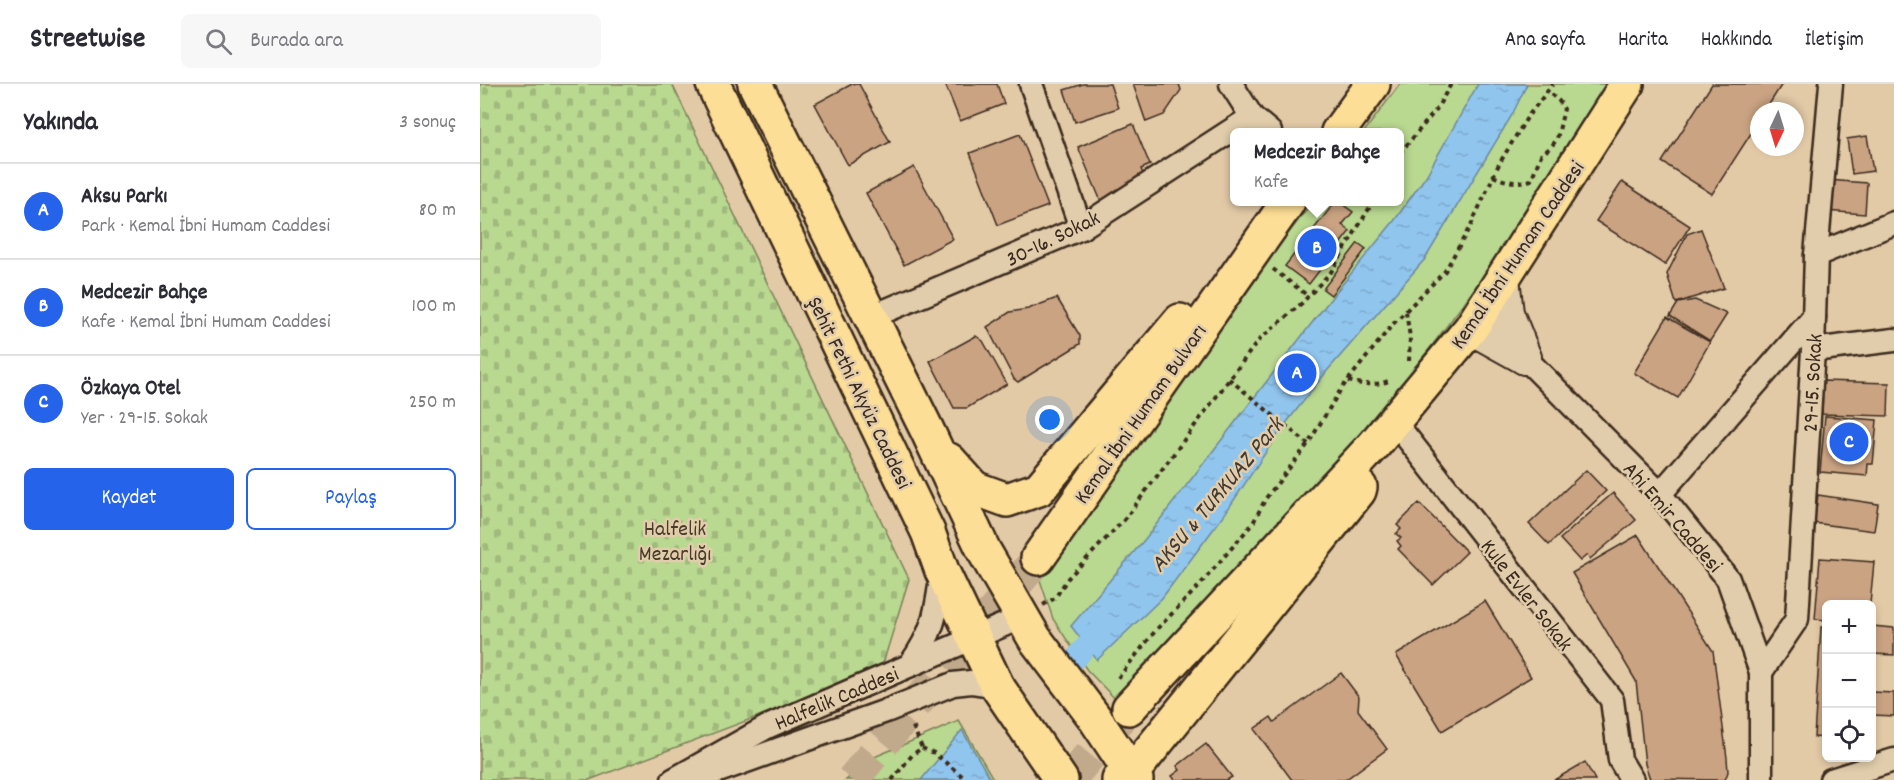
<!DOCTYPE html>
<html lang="tr">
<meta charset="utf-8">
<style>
body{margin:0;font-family:Dekko,sans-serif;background:#f7f7f7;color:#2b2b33}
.controls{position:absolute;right:18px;bottom:18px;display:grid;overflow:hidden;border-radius:9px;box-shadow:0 3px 9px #0003}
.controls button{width:54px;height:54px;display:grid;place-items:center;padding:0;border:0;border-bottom:2px solid #e1e1e2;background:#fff;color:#2b2b33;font:30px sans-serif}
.compass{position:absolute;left:1270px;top:18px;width:54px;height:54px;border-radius:50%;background:#fff;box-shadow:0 3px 9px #0003;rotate:184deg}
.you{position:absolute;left:570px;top:336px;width:21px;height:21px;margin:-15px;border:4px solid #fff;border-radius:50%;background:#1a73e8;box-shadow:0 0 0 9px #1a73e833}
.badge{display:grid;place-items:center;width:39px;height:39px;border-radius:50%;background:#2563eb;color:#fff;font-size:20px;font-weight:700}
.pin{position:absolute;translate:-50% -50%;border:3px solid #fff;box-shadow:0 2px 6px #0006}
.popup{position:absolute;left:750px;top:44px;width:174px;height:78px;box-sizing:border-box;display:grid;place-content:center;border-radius:9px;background:#fff;filter:drop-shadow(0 2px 4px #0005);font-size:20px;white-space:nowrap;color:#7c7c81}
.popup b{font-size:22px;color:#2b2b33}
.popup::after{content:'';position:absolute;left:50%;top:100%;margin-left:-12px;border:12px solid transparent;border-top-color:#fff}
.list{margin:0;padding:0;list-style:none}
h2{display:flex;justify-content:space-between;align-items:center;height:78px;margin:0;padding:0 24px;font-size:26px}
h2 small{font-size:20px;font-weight:400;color:#7c7c81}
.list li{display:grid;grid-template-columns:39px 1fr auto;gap:18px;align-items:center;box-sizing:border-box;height:96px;padding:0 24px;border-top:2px solid #e1e1e2}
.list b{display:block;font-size:22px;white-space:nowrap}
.list p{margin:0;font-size:20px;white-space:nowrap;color:#7c7c81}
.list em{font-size:20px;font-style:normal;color:#7c7c81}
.actions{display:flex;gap:12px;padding:18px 24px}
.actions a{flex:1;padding:14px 0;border:2px solid #2563eb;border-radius:9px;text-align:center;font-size:21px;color:#2563eb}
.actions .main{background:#2563eb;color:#fff}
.icon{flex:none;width:33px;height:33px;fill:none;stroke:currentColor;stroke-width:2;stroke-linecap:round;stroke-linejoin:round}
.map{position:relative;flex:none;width:1414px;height:696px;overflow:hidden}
header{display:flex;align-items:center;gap:36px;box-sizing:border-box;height:84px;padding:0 30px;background:#fff;border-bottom:2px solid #e1e1e2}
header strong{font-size:28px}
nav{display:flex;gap:33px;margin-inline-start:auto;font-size:21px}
.search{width:420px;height:54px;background:#f7f7f7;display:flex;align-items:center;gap:15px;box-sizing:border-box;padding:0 21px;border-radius:9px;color:#7c7c81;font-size:22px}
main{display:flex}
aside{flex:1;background:#fff}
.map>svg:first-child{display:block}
.green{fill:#b9d890;stroke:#7a8157;stroke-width:1.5}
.cemetery{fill:url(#cemetery-stones);stroke:#7a8157;stroke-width:1.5}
.water{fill:url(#water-ripples);stroke:#6e879b;stroke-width:1.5}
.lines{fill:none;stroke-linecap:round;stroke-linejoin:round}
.canal{stroke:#90c5ee;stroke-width:22}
.building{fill:#caa383;stroke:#3b2a1e;stroke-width:1.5}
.primary-tunnel{stroke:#c1aa8c;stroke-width:33;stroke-dasharray:33 16;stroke-linecap:butt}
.street-casing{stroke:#3b2a1e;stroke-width:27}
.secondary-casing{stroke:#3b2a1e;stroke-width:36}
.primary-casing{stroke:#3b2a1e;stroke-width:38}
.path{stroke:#3b2a1e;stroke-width:4;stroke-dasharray:4.5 4.5;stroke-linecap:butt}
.street{stroke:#e1cdab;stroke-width:22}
.secondary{stroke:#e1cdab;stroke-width:32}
.primary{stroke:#fdde96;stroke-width:33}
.labels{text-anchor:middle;stroke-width:5;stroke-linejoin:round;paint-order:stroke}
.street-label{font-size:22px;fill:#3b2a1e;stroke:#e1cdab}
.park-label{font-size:22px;fill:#483b29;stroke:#e1cdab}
.water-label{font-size:24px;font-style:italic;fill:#443a33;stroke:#e1cdab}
</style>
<header>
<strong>Streetwise</strong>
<div class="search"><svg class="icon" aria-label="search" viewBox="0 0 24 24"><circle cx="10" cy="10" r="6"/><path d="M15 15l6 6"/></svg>Burada ara</div>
<nav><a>Ana sayfa</a><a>Harita</a><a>Hakkında</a><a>İletişim</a></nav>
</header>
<main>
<aside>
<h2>Yakında<small>3 sonuç</small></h2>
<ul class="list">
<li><span class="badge">A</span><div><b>Aksu Parkı</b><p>Park · Kemal İbni Humam Caddesi</p></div><em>80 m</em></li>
<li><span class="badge">B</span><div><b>Medcezir Bahçe</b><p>Kafe · Kemal İbni Humam Caddesi</p></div><em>100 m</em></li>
<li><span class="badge">C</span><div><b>Özkaya Otel</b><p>Yer · 29-15. Sokak</p></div><em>250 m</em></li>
</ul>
<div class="actions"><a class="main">Kaydet</a><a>Paylaş</a></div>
</aside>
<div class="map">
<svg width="1414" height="696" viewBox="0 0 1414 696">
<defs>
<pattern id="cemetery-stones" width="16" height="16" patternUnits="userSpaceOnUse" patternTransform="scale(1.5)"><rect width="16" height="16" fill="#b9d890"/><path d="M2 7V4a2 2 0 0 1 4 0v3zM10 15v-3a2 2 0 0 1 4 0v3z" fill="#a0ba7c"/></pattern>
<pattern id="water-ripples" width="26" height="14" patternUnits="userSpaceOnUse" patternTransform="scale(1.5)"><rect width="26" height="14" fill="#90c5ee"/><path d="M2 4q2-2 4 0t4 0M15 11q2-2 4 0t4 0" fill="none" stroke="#7da9cc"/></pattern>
</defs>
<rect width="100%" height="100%" fill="#e3caa7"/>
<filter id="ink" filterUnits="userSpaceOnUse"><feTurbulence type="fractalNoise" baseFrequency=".0167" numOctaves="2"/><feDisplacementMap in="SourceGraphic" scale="12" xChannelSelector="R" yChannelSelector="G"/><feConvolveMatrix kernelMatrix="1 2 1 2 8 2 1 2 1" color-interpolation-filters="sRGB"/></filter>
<g filter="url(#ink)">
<g class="green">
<path d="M 920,0 L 1132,0 C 1078,82 1025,165 966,243 C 866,376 752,498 642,622 L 607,586 L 573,535 L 559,493 L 769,199 L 833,118 L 920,118 L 920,48 L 884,48 Z"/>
<polygon points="479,637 514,696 366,696 392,674"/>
</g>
<polygon class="cemetery" points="0,0 192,0 429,495 401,586 109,696 0,696"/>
<g class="water">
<polygon points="998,0 1047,0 1032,31 945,175 847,287 800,347 744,431 682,514 617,576 591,542 665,455 852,213 914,137 946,92"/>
<polygon points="482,646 511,696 441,696"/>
</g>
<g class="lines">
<polyline class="canal" points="597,573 625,540"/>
</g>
<g class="building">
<polygon points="372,0 379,0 410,58 368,81 335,20"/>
<polygon points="465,0 517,0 524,20 480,37"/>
<polygon points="603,0 630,0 638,24 595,38 584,6"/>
<polygon points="653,0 699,0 701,6 684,31 666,38"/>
<polygon points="1232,0 1302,0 1285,27 1279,27 1279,37 1232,110 1182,78"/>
<polygon points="653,40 670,81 661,85 666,97 623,122 598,63"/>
<polygon points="540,50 568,122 518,141 490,69"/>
<polygon points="1387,52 1393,87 1372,90 1367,55"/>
<polygon points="434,83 473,155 424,181 386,109"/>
<polygon points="1347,96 1387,99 1385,130 1345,127"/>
<polygon points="1142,98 1210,142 1185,181 1116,137"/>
<polygon points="855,118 859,118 873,128 862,141 870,147 829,200 805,182"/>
<polygon points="1221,145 1244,204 1196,219 1187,190 1207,150"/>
<polygon points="878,159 886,165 851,211 843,205"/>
<polygon points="577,214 600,252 600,260 538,298 534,295 507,243 530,228 548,225"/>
<polygon points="1215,216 1247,230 1230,257 1190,232 1198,219"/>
<polygon points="1187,233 1230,258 1198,314 1154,289"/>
<polygon points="496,252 503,257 527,300 487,324 474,324 450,277"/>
<polygon points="1343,297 1409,299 1408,332 1342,330"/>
<polygon points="1345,332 1397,336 1393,380 1388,380 1387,392 1340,388"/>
<polygon points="1106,386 1126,407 1069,461 1049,440"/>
<polygon points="1133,409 1156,436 1110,475 1107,471 1100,477 1080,455"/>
<polygon points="1338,411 1398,420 1394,447 1334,439"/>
<polygon points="939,419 987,468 953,501 918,465 921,462 917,457 921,454 916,450 921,445 917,441"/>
<polygon points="1158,451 1233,567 1247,674 1248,688 1245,696 1170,695 1165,680 1156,597 1092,489"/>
<polygon points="1340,474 1394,478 1390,520 1346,520 1346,536 1335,535"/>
<polygon points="1005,517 1051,593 962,647 916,571"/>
<polygon points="1392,542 1414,544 1414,571 1392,570"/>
<polygon points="1341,543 1346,544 1346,654 1334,653"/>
<polygon points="861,589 879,613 878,626 907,665 865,696 812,696 774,645 791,633 794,638"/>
<polygon points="1392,608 1414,609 1414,632 1392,631"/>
<polygon points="726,660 752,693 747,696 695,696 692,692 700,686 697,682"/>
<polygon points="1105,678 1115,696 1074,696"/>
</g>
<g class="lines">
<g class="primary-tunnel">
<polyline points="372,696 558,474"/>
<polyline points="589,696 644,630"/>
</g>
<defs>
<g id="street">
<polyline points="551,0 601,144"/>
<polyline points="751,0 772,33 790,48"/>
<polyline points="1336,171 1414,139"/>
<polyline points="391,233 601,144 772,33"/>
<polyline points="1333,266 1414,256"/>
<polyline points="1045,274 1180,410 1248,495 1281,588 1281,696"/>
<polyline points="914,337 1132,616 1140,676 1152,696"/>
<polyline points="1180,410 1334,233"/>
<path d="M 430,581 C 455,546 456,529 462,488"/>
<polyline points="1281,588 1317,535 1333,266 1336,171 1351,0"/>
<polyline points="216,695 406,627 473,600 491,598 517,602"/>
<polyline points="193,696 287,643 542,533"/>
<polyline points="1351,696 1414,676"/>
</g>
<g id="secondary">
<polyline points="1023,194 1027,229 1045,274"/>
<polyline points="991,244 1045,274"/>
</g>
<g id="primary">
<polyline points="233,0 448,448 462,487 517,602 581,696"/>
<polyline points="275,0 447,346 504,467 555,555 614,633 656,696"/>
<polyline points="858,48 893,0"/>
<polyline points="469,376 494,404 527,416 559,405 700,237"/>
<polyline points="558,474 808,118"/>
<polyline points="649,624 894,361 991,244 1147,0"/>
<polyline points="639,696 651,690 879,407 880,403"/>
</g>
</defs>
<use href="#street" class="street-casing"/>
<use href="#secondary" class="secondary-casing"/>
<use href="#primary" class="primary-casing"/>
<g class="path">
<polyline points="920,69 956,26 971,0"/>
<path d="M 1013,92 C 1027,98 1036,100 1051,96 L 1061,71 L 1071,63 L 1077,55 L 1084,25 L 1079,17 L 1067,7"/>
<polyline points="793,185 828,212"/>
<polyline points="926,228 930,253 929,277"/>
<polyline points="749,295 828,360"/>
<path d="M 868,297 C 883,301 897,302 911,296"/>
<polyline points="563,521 575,514 588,494 645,435 778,257 822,219 851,188 893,118"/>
<polyline points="638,594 676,546 719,502 773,439 786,414 828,360 861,305 913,240 965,187 991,141 1019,80 1048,32 1073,0"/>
<polyline points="442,664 454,669 487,696"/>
<polyline points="412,696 433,670 442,664 432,640"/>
</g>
<use href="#street" class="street"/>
<use href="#secondary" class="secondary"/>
<use href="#primary" class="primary"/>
</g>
</g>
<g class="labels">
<g class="street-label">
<text transform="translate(572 153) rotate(-26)" y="8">30-16. Sokak</text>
<text transform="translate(1036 170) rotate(-56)" y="8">Kemal İbni Humam Caddesi</text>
<text transform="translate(1331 299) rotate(-87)" y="8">29-15. Sokak</text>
<text transform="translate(381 308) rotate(64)" y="8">Şehit Fethi Akyüz Caddesi</text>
<text transform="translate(659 329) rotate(-55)" y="8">Kemal İbni Humam Bulvarı</text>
<text transform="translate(1194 432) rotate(49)" y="8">Ahi Emir Caddesi</text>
<text transform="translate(1048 510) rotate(52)" y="8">Kule Evler Sokak</text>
<text transform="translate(356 613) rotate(-23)" y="8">Halfelik Caddesi</text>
</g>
<g class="park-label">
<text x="195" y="451">Halfelik<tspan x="195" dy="25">Mezarlığı</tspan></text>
</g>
<g class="water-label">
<text transform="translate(736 410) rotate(-50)" y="8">AKSU &amp; TURKUAZ Park</text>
</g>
</g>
</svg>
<div class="controls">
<button>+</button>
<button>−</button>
<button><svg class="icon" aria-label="locate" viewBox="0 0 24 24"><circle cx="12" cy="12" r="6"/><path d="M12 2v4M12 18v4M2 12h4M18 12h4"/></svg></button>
</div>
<svg class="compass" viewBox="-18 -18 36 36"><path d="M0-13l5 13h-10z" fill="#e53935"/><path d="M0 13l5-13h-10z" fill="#7c7c81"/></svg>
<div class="you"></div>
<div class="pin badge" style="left:817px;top:289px">A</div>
<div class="pin badge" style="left:837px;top:164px">B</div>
<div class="popup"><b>Medcezir Bahçe</b>Kafe</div>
<div class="pin badge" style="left:1369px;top:358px">C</div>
</div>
</main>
